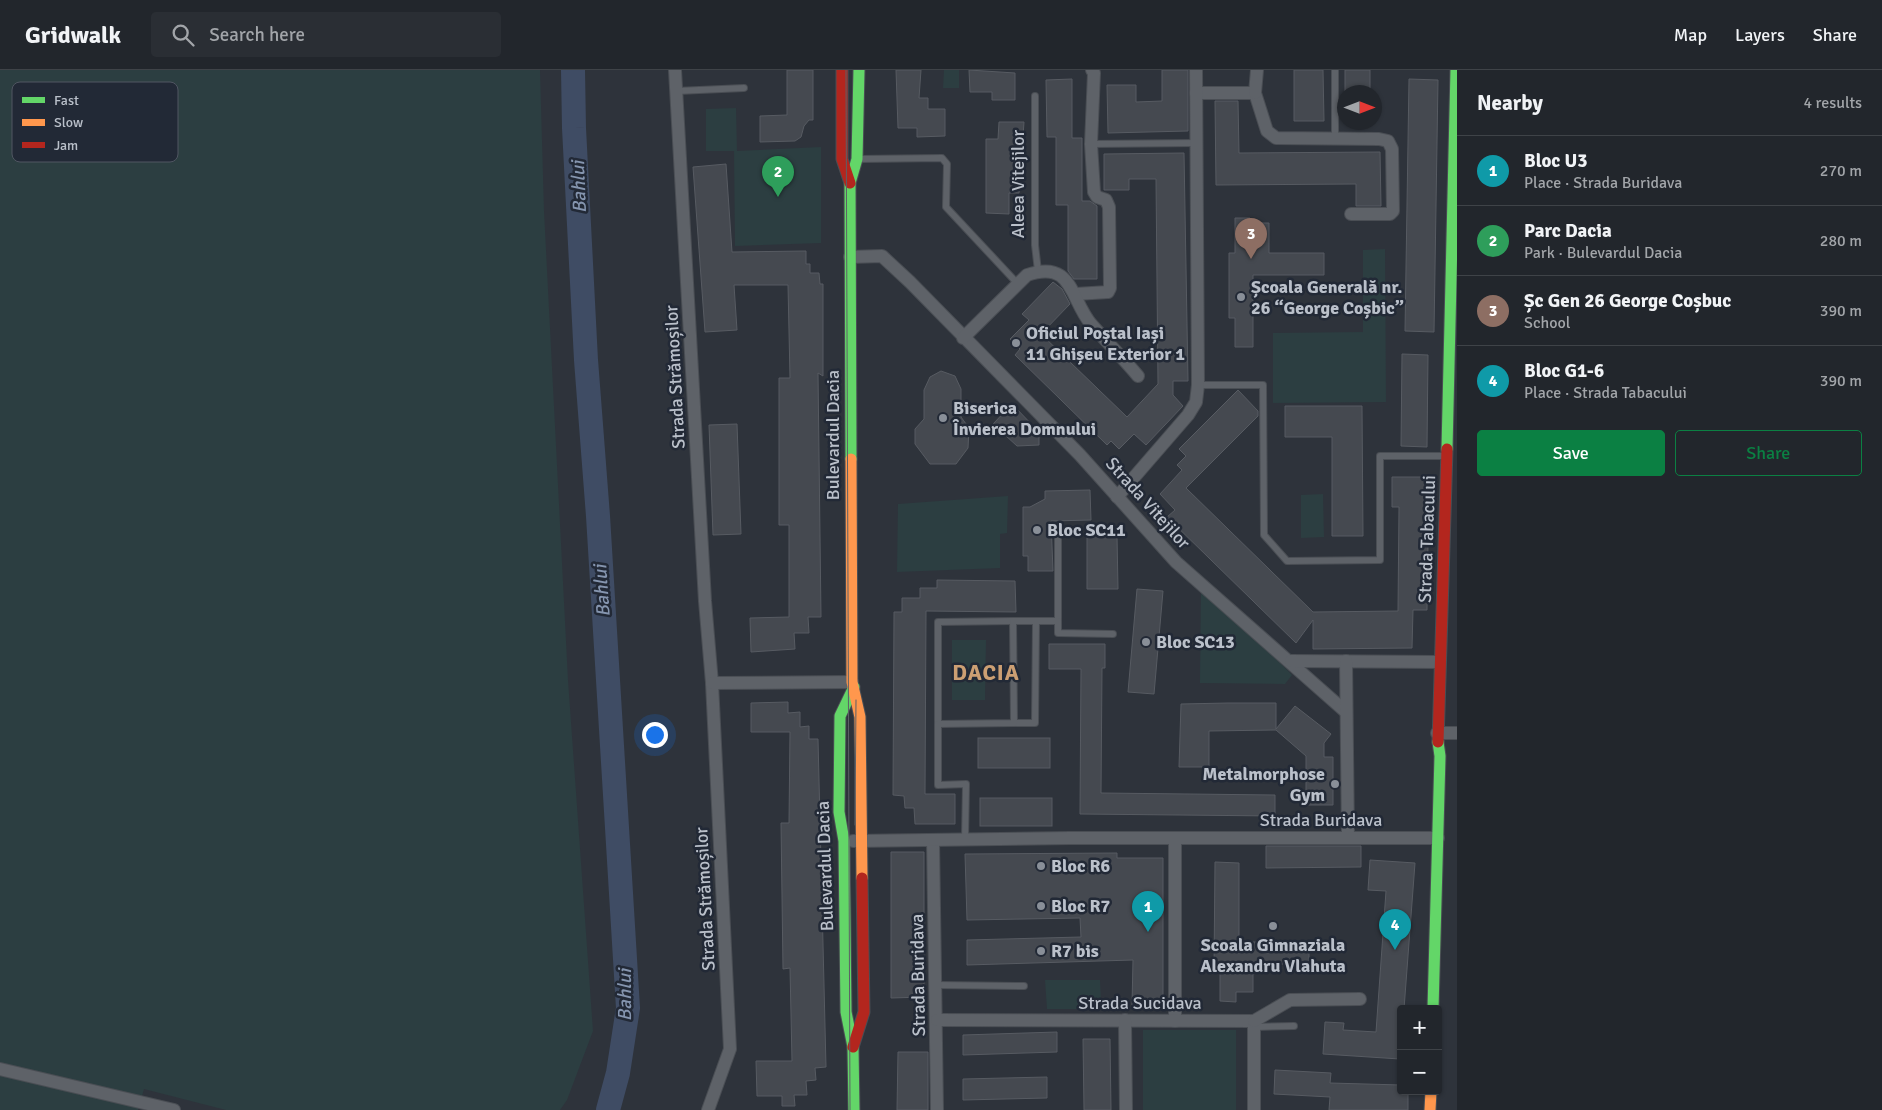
<!DOCTYPE html>
<meta charset="utf-8">
<style>
body{margin:0;font-family:Signika,sans-serif;background:#2a2e34;color:#f1f3f6}
.controls{position:absolute;right:15px;bottom:15px;display:grid;overflow:hidden;border-radius:5px;box-shadow:0 1px 4px #0004}
.controls button{width:45px;height:45px;display:grid;place-items:center;padding:0;border:0;border-bottom:1px solid #3f4348;background:#22262c;color:#f1f3f6;font:25px sans-serif}
.compass{position:absolute;left:1337px;top:15px;width:45px;height:45px;border-radius:50%;background:#22262c;box-shadow:0 1px 4px #0004;rotate:90deg}
.you{position:absolute;left:654px;top:664px;width:18px;height:18px;margin:-12px;border:4px solid #fff;border-radius:50%;background:#1a73e8;box-shadow:0 0 0 8px #1a73e833}
.badge{display:grid;place-items:center;width:32px;height:32px;border-radius:50%;background:#0b8043;color:#fff;font-size:16px;font-weight:700}
.pin{position:absolute;translate:-50% -41px;filter:drop-shadow(0 1px 2px #0008)}
.pin::after{content:'';position:absolute;top:26px;width:18px;height:15px;background:inherit;clip-path:polygon(0 0,100% 0,50% 100%)}
.list{margin:0;padding:0;list-style:none}
h2{display:flex;justify-content:space-between;align-items:center;height:65px;margin:0;padding:0 20px;font-size:21px}
h2 small{font-size:16px;font-weight:400;color:#a2a5a9}
.list li{display:grid;grid-template-columns:32px 1fr auto;gap:15px;align-items:center;box-sizing:border-box;height:70px;padding:0 20px;border-top:1px solid #3f4348}
.list b{display:block;font-size:19px;white-space:nowrap}
.list p{margin:0;font-size:16px;white-space:nowrap;color:#a2a5a9}
.list em{font-size:16px;font-style:normal;color:#a2a5a9}
.actions{display:flex;gap:10px;padding:15px 20px}
.actions a{flex:1;padding:11px 0;border:1px solid #0b8043;border-radius:5px;text-align:center;font-size:18px;color:#0b8043}
.actions .main{background:#0b8043;color:#fff}
.icon{flex:none;width:28px;height:28px;fill:none;stroke:currentColor;stroke-width:2;stroke-linecap:round;stroke-linejoin:round}
.map{position:relative;flex:none;width:1457px;height:1040px;overflow:hidden}
header{display:flex;align-items:center;gap:30px;box-sizing:border-box;height:70px;padding:0 25px;background:#22262c;border-bottom:1px solid #3f4348}
header strong{font-size:24px}
nav{display:flex;gap:28px;margin-inline-start:auto;font-size:18px}
.search{width:350px;height:45px;background:#2a2e34;display:flex;align-items:center;gap:12px;box-sizing:border-box;padding:0 18px;border-radius:5px;color:#a2a5a9;font-size:19px}
main{display:flex}
aside{flex:1;background:#22262c}
.map>svg:first-child{display:block}
.green{fill:#2c3e41}
.lines{fill:none;stroke-linecap:round;stroke-linejoin:round}
.river{stroke:#3f4c64;stroke-width:24}
.building{fill:#454950;stroke:#575b62}
.lane-casing{stroke:#4a4e54;stroke-width:8}
.street-casing{stroke:#4a4e54;stroke-width:14}
.fast-casing{stroke:#4a4e54;stroke-width:13}
.slow-casing{stroke:#4a4e54;stroke-width:13}
.jam-casing{stroke:#4a4e54;stroke-width:13}
.lane{stroke:#5e6268;stroke-width:6}
.street{stroke:#5e6268;stroke-width:12}
.fast{stroke:#63d668;stroke-width:11}
.slow{stroke:#ff974d;stroke-width:11}
.jam{stroke:#b3261e;stroke-width:11}
.tram{stroke:#5d6066;stroke-width:1}
.poi-dot{fill:#898f98;stroke:#222936;stroke-width:2}
.labels{text-anchor:middle;stroke-width:5;stroke-linejoin:round;paint-order:stroke}
.street-label{font-size:18px;fill:#bac0ca;stroke:#222936}
.poi-label{font-size:18px;font-weight:bold;fill:#bac0ca;stroke:#222936;text-anchor:start}
.water-label{font-size:19px;font-style:italic;fill:#8595af;stroke:#222936}
.district-label{font-size:22px;font-weight:bold;letter-spacing:1px;fill:#cc9f73;stroke:#222936}
.key{fill:#222936;stroke:#505662;stroke-width:1}
.key-label{font-size:14px;fill:#bac0ca}
</style>
<header>
<strong>Gridwalk</strong>
<div class="search"><svg class="icon" aria-label="search" viewBox="0 0 24 24"><circle cx="10" cy="10" r="6"/><path d="M15 15l6 6"/></svg>Search here</div>
<nav><a>Map</a><a>Layers</a><a>Share</a></nav>
</header>
<main>
<div class="map">
<svg width="1457" height="1040" viewBox="0 0 1457 1040">
<rect width="100%" height="100%" fill="#2e333b"/>
<g class="green">
<polygon points="0,0 540,0 544,141 568,610 593,961 567,1030 560,1040 226,1040 144,1019 138,1040 0,1040"/>
<polygon points="944,0 959,0 959,18 943,18"/>
<polygon points="736,38 737,81 821,77 821,173 735,176 734,81 706,81 706,39"/>
<polygon points="1385,179 1386,332 1273,333 1273,263 1363,262 1363,180"/>
<polygon points="1323,424 1324,467 1301,468 1301,425"/>
<polygon points="1008,426 1007,463 1000,464 1000,498 897,502 898,434"/>
<polygon points="1201,512 1292,605 1285,614 1200,613"/>
<polygon points="952,570 986,570 985,630 952,630"/>
<polygon points="1045,910 1100,910 1101,932 1084,932 1084,939 1047,939"/>
<rect x="1143" y="960" width="93" height="80"/>
</g>
<g class="lines">
<polyline class="river" points="573,0 574,58 586,290 598,446 628,938 618,1003 608,1040"/>
</g>
<g class="building">
<polygon points="787,0 813,0 813,50 809,50 804,56 801,67 795,71 760,72 760,46 787,45"/>
<polygon points="896,0 921,0 919,28 928,28 928,39 945,39 945,66 917,67 917,58 898,58"/>
<polygon points="969,0 1015,3 1015,30 992,30 992,22 970,22"/>
<polygon points="1162,0 1188,0 1188,61 1108,63 1107,15 1136,15 1136,32 1162,31"/>
<polygon points="1294,0 1323,0 1324,51 1294,51"/>
<rect x="1345" y="0" width="25" height="22"/>
<polygon points="1072,9 1072,68 1082,68 1082,131 1090,131 1097,136 1097,209 1074,209 1068,201 1068,135 1056,135 1056,67 1047,67 1046,10"/>
<polygon points="1409,9 1438,10 1434,262 1405,261"/>
<polygon points="1215,31 1238,31 1239,83 1380,82 1381,136 1356,136 1356,114 1216,115"/>
<polygon points="999,52 1024,52 1019,123 1009,123 1009,144 986,143 986,69 998,69"/>
<polygon points="1184,83 1188,311 1173,311 1173,325 1183,336 1146,375 1134,364 1119,379 1111,371 1107,375 1015,285 1020,279 1010,269 1029,250 1022,244 1053,212 1062,219 1070,234 1041,264 1127,347 1158,314 1156,109 1129,109 1129,120 1104,120 1104,84"/>
<polygon points="726,94 732,182 806,181 806,194 810,194 810,203 819,203 820,214 823,214 823,306 818,303 821,547 808,547 809,563 794,563 795,579 751,582 750,548 789,547 789,455 779,455 779,308 790,308 788,215 734,215 737,260 705,262 693,97"/>
<polygon points="1235,148 1250,148 1250,153 1269,153 1269,183 1324,183 1324,205 1253,205 1253,277 1235,277 1235,248 1229,248 1229,183 1235,183"/>
<polygon points="1402,284 1428,285 1427,377 1401,376"/>
<polygon points="941,301 955,306 961,319 961,347 969,358 968,378 956,394 930,394 915,374 915,359 924,349 924,320 930,307"/>
<polygon points="1238,320 1258,341 1258,346 1186,418 1313,542 1398,541 1399,437 1392,437 1392,407 1429,407 1427,540 1413,540 1412,578 1313,579 1313,550 1296,573 1167,447 1175,440 1160,424 1182,400 1177,395 1186,386 1179,379"/>
<polygon points="1012,334 1039,362 1039,375 1017,376 993,354"/>
<polygon points="1285,336 1362,336 1363,466 1332,466 1332,367 1285,367"/>
<polygon points="737,354 741,464 713,465 709,355"/>
<polygon points="1090,420 1091,450 1051,451 1053,501 1028,501 1028,486 1023,486 1023,437 1030,437 1045,429 1045,421"/>
<polygon points="1087,466 1117,466 1118,519 1087,519"/>
<polygon points="937,510 1015,511 1016,542 926,541 925,724 955,724 955,754 915,754 914,738 905,738 904,726 893,725 894,542 902,542 902,528 920,528 920,518 937,518"/>
<polygon points="1137,519 1163,521 1154,624 1128,622"/>
<polygon points="1049,574 1105,574 1105,598 1102,598 1101,723 1275,725 1275,746 1080,744 1081,599 1049,599"/>
<polygon points="788,632 788,643 800,642 800,657 809,656 809,669 818,669 826,997 815,998 816,1010 806,1011 807,1025 794,1025 795,1036 782,1036 782,1026 757,1026 756,991 792,991 790,898 783,899 781,753 789,753 790,662 751,662 751,633"/>
<polygon points="1228,633 1276,633 1276,659 1295,636 1331,664 1324,673 1324,687 1333,687 1333,735 1306,735 1306,686 1276,660 1209,661 1209,697 1179,697 1181,634"/>
<rect x="978" y="668" width="72" height="30"/>
<rect x="980" y="728" width="72" height="28"/>
<polygon points="1266,776 1361,776 1361,797 1266,798"/>
<polygon points="891,782 924,782 924,927 891,928"/>
<polygon points="1117,783 1117,788 1163,788 1163,935 1132,935 1133,890 967,895 967,870 1081,867 1080,848 967,850 965,784"/>
<polygon points="1370,790 1415,793 1404,939 1401,939 1400,989 1323,984 1325,952 1344,953 1343,960 1376,962 1386,821 1368,820"/>
<polygon points="1215,792 1239,793 1239,872 1309,872 1309,898 1293,898 1294,894 1253,894 1253,922 1236,922 1236,932 1220,931 1220,898 1214,898"/>
<polygon points="1057,962 1057,982 963,985 963,965"/>
<polygon points="1083,969 1110,969 1111,1040 1084,1040"/>
<polygon points="898,982 928,982 928,1040 897,1040"/>
<polygon points="1275,1000 1331,1003 1330,1013 1401,1015 1401,1021 1408,1021 1408,1040 1329,1040 1330,1027 1274,1024"/>
<polygon points="1047,1007 1047,1028 963,1030 963,1009"/>
</g>
<g class="lines">
<defs>
<g id="lane">
<polyline points="1335,0 1335,69"/>
<polyline points="677,21 744,18"/>
<polyline points="1035,26 1035,175 1038,201"/>
<polyline points="1091,74 1196,73"/>
<polyline points="859,89 942,88 947,94 946,137 1017,213"/>
<polyline points="1198,315 1263,315 1264,465 1287,491 1380,490 1380,386 1447,386"/>
<polyline points="1058,466 1058,551"/>
<polyline points="1014,653 1035,653 1036,551"/>
<polyline points="938,654 938,552 1013,551"/>
<polyline points="965,769 966,714 938,715 938,654 1014,653 1013,551 1058,551 1058,563 1113,564"/>
<polyline points="936,915 1024,916"/>
<polyline points="1254,957 1294,956"/>
</g>
<g id="street">
<polyline points="675,0 705,531 712,613 730,979 708,1040"/>
<polyline points="1196,23 1255,23 1267,61 1276,68 1379,69 1388,71 1392,79 1393,141 1390,144 1351,144"/>
<polyline points="1255,23 1257,0"/>
<polyline points="850,187 882,186 910,212 1080,385 1176,492 1346,642"/>
<polyline points="1076,224 1108,222 1110,218 1109,137 1106,130 1097,127 1094,122 1091,74 1094,3 1092,0"/>
<path d="M 963,268 L 1027,205 C 1073,189 1070,229 1091,254 C 1106,271 1123,288 1138,306"/>
<polyline points="1117,427 1188,345 1196,332 1198,315 1196,0"/>
<polyline points="1291,591 1439,592"/>
<polyline points="1346,591 1348,768"/>
<polyline points="712,613 852,612"/>
<polyline points="1437,663 1457,663"/>
<polyline points="1175,768 1175,951"/>
<polyline points="933,770 937,1040"/>
<polyline points="853,771 1070,768 1438,768"/>
<polyline points="937,950 1254,951 1254,1040"/>
<polyline points="1125,950 1126,1040"/>
<polyline points="1254,951 1290,930 1360,929"/>
<polyline points="0,999 174,1040"/>
</g>
<g id="fast">
<polyline points="1447,379 1456,0"/>
<polyline points="851,389 850,113 857,89 859,0"/>
<polyline points="854,617 840,646 839,742 844,771 846,942 853,977 854,1040"/>
<polyline points="1433,939 1440,686 1438,672"/>
</g>
<g id="slow">
<polyline points="851,389 852,612 860,647 862,808"/>
<polyline points="1430,1040 1431,1021"/>
</g>
<g id="jam">
<polyline points="842,0 842,89 850,113"/>
<polyline points="1438,672 1447,379"/>
<polyline points="853,977 864,942 862,808"/>
</g>
</defs>
<use href="#lane" class="lane-casing"/>
<use href="#street" class="street-casing"/>
<use href="#fast" class="fast-casing"/>
<use href="#slow" class="slow-casing"/>
<use href="#jam" class="jam-casing"/>
<use href="#lane" class="lane"/>
<use href="#street" class="street"/>
<use href="#fast" class="fast"/>
<use href="#slow" class="slow"/>
<use href="#jam" class="jam"/>
<g class="tram">
<polyline points="846,0 850,1040"/>
<polyline points="855,755 856,630"/>
</g>
</g>
<g class="poi-dot">
<circle cx="1241" cy="227" r="5"/>
<circle cx="1016" cy="273" r="5"/>
<circle cx="943" cy="348" r="5"/>
<circle cx="1037" cy="460" r="5"/>
<circle cx="1146" cy="572" r="5"/>
<circle cx="1335" cy="714" r="5"/>
<circle cx="1041" cy="796" r="5"/>
<circle cx="1041" cy="836" r="5"/>
<circle cx="1273" cy="856" r="5"/>
<circle cx="1041" cy="881" r="5"/>
</g>
<g class="labels">
<g class="street-label">
<text transform="translate(1018 114) rotate(-90)" y="6">Aleea Vitejilor</text>
<text transform="translate(675 307) rotate(-93)" y="6">Strada Strămoșilor</text>
<text transform="translate(833 365) rotate(-90)" y="6">Bulevardul Dacia</text>
<text transform="translate(1148 433) rotate(48)" y="6">Strada Vitejilor</text>
<text transform="translate(1427 469) rotate(-88)" y="6">Strada Tabacului</text>
<text x="1321" y="756">Strada Buridava</text>
<text transform="translate(825 796) rotate(-92)" y="6">Bulevardul Dacia</text>
<text transform="translate(705 829) rotate(-93)" y="6">Strada Strămoșilor</text>
<text transform="translate(918 905) rotate(-91)" y="6">Strada Buridava</text>
<text x="1140" y="939">Strada Sucidava</text>
</g>
<g class="poi-label">
<text x="1251" y="223">Școala Generală nr.<tspan x="1251" dy="21">26 “George Coșbic”</tspan></text>
<text x="1026" y="269">Oficiul Poștal Iași<tspan x="1026" dy="21">11 Ghișeu Exterior 1</tspan></text>
<text x="953" y="344">Biserica<tspan x="953" dy="21">Învierea Domnului</tspan></text>
<text x="1047" y="466">Bloc SC11</text>
<text x="1156" y="578">Bloc SC13</text>
<text x="1325" y="710" text-anchor="end">Metalmorphose<tspan x="1325" dy="21">Gym</tspan></text>
<text x="1051" y="802">Bloc R6</text>
<text x="1051" y="842">Bloc R7</text>
<text x="1273" y="881" text-anchor="middle">Scoala Gimnaziala<tspan x="1273" dy="21">Alexandru Vlahuta</tspan></text>
<text x="1051" y="887">R7 bis</text>
</g>
<g class="water-label">
<text transform="translate(578 117) rotate(-92)" y="7">Bahlui</text>
<text transform="translate(601 521) rotate(-94)" y="7">Bahlui</text>
<text transform="translate(624 925) rotate(-90)" y="7">Bahlui</text>
</g>
<g class="district-label">
<text x="986" y="610">DACIA</text>
</g>
</g>
<rect x="12" y="12" width="166" height="80" rx="8" class="key"/>
<rect x="22" y="27" width="23" height="6" fill="#63d668"/>
<rect x="22" y="49" width="23" height="7" fill="#ff974d"/>
<rect x="22" y="72" width="23" height="6" fill="#b3261e"/>
<g class="key-label">
<text x="54" y="35">Fast</text>
<text x="54" y="57">Slow</text>
<text x="54" y="80">Jam</text>
</g>
</svg>
<div class="controls">
<button>+</button>
<button>−</button>
</div>
<svg class="compass" viewBox="-18 -18 36 36"><path d="M0-13l5 13h-10z" fill="#e53935"/><path d="M0 13l5-13h-10z" fill="#a2a5a9"/></svg>
<div class="you"></div>
<div class="pin badge" style="left:1148px;top:862px;background:#0f9aa8">1</div>
<div class="pin badge" style="left:778px;top:127px;background:#2e9e5b">2</div>
<div class="pin badge" style="left:1251px;top:189px;background:#8d6e63">3</div>
<div class="pin badge" style="left:1395px;top:880px;background:#0f9aa8">4</div>
</div>
<aside>
<h2>Nearby<small>4 results</small></h2>
<ul class="list">
<li><span class="badge" style="background:#0f9aa8">1</span><div><b>Bloc U3</b><p>Place · Strada Buridava</p></div><em>270 m</em></li>
<li><span class="badge" style="background:#2e9e5b">2</span><div><b>Parc Dacia</b><p>Park · Bulevardul Dacia</p></div><em>280 m</em></li>
<li><span class="badge" style="background:#8d6e63">3</span><div><b>Șc Gen 26 George Coșbuc</b><p>School</p></div><em>390 m</em></li>
<li><span class="badge" style="background:#0f9aa8">4</span><div><b>Bloc G1-6</b><p>Place · Strada Tabacului</p></div><em>390 m</em></li>
</ul>
<div class="actions"><a class="main">Save</a><a>Share</a></div>
</aside>
</main>
